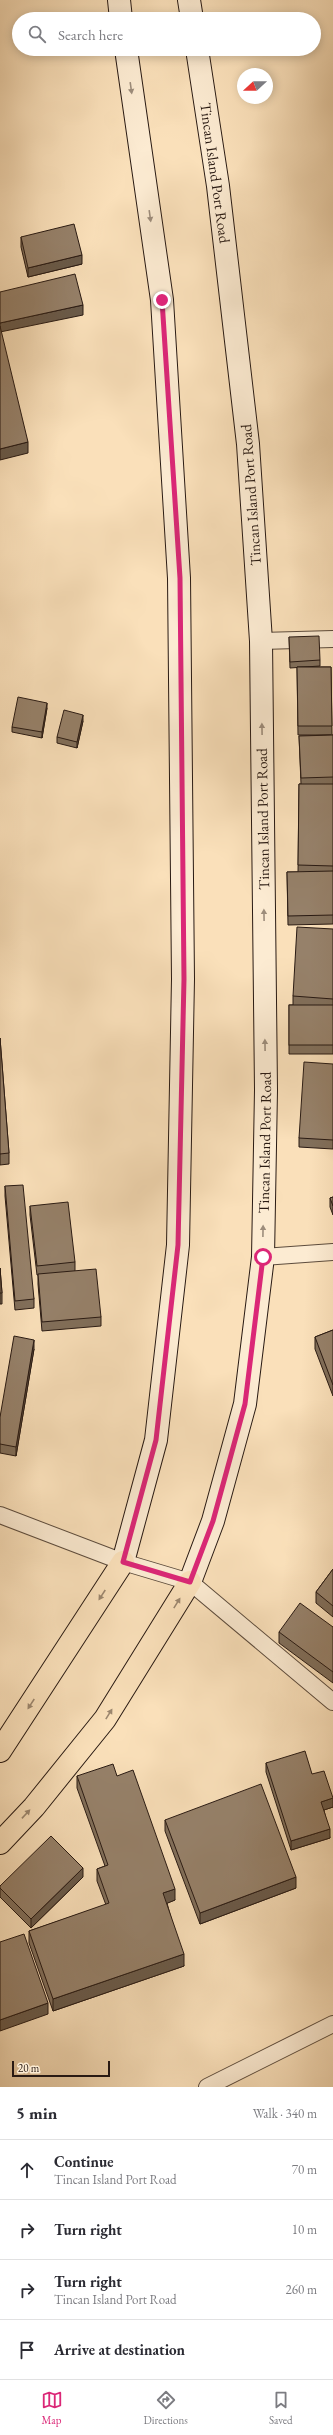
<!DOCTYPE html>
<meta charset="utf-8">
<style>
body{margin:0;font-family:"EB Garamond",serif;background:#f7f7f7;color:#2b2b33}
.compass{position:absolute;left:237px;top:68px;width:36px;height:36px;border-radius:50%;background:#fff;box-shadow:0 2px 10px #0003;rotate:249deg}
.scale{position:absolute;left:12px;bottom:10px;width:98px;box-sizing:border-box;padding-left:4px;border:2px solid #291a13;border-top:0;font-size:11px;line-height:14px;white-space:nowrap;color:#291a13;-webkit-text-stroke:3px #fcebd2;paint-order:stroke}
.stop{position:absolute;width:12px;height:12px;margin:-9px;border:3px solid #db2777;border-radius:50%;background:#fff}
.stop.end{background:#db2777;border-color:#fff;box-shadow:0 1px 4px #0008}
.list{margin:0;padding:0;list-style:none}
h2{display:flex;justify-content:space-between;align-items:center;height:52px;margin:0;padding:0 16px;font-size:17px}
h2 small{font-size:13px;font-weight:400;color:#7c7c81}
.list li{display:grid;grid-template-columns:26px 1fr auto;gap:12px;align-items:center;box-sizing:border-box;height:60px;padding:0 16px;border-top:1px solid #e1e1e2}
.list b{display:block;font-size:15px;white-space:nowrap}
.list p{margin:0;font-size:13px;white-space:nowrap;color:#7c7c81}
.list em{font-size:13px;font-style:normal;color:#7c7c81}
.icon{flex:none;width:22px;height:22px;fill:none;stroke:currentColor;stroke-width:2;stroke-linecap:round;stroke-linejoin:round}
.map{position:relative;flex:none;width:333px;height:2087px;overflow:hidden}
.search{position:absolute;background:#fff;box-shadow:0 2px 10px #0003;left:12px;right:12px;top:12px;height:44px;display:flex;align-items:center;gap:10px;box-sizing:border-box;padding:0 14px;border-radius:22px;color:#7c7c81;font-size:15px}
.sheet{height:292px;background:#fff}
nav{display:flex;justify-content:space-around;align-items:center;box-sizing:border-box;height:56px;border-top:1px solid #e1e1e2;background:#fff;font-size:11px;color:#7c7c81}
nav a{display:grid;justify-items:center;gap:2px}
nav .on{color:#db2777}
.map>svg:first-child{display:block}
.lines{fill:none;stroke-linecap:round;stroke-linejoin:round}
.lane-casing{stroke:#5d4c3d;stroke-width:18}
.secondary-casing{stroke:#291a13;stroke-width:24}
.highway-casing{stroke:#291a13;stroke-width:24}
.lane{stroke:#fcebd2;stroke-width:16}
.secondary{stroke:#fcebd2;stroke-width:22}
.highway{stroke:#fae0ba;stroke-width:22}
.wall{fill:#816f5b;stroke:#291a13}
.shaded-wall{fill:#695a4a;stroke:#291a13}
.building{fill:#96816a;stroke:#291a13}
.oneway{fill:#9d8d7c}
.oneway2{fill:#9c876f}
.route{stroke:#db2777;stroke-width:5}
.labels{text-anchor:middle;stroke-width:4;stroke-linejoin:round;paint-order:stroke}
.street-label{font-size:15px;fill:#291a13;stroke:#fcebd2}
</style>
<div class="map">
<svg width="333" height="2087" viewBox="0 0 333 2087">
<rect width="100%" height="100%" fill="#fae0ba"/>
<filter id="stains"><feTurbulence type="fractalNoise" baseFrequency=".005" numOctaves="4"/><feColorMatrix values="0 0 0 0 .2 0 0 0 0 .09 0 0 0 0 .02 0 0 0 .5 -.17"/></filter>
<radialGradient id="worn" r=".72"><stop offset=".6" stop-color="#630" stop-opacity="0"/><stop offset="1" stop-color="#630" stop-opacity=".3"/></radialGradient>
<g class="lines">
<defs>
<g id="lane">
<polyline points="261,641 333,639"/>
<polyline points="263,1257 333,1252"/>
<polyline points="0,1515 123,1562 190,1582 333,1702"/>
<polyline points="207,2087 333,2024"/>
</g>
<g id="secondary">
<polyline points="119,0 121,19"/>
<polyline points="189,0 192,19"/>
<polyline points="123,1562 156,1440 178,1245 183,979 179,578 162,300 126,49"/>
<path id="s1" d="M 190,1582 L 213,1521 L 245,1404 L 263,1257 L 266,1090 L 261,641 L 248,444 L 218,186 L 197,49"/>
</g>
<g id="highway">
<polyline points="0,1751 123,1562"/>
<polyline points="0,1843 34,1807 105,1719 190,1582"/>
</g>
</defs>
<use href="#lane" class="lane-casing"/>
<use href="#secondary" class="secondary-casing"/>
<use href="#highway" class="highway-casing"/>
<use href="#lane" class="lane"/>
<use href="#secondary" class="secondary"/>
<use href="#highway" class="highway"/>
</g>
<g class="wall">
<polygon points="21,237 82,264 28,277 21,247"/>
<polygon points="289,637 320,660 320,666 290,668"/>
<polygon points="297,667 331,667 332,735 333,735 333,924 288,925 287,872 298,872 299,784 301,784 299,736 331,735 298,735"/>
<polygon points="47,708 42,738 12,732 12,727"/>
<polygon points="83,721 77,748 57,743 57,737"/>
<polygon points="333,929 333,1054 289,1054 289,1005 293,1005 293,996"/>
<polygon points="0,1038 9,1153 9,1164 0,1165"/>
<polygon points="333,1064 333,1149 299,1147 299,1138"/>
<polygon points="5,1186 34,1299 34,1308 15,1310 5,1196"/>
<polygon points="333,1197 333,1215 330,1207 330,1198"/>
<polygon points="30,1206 75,1262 75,1271 101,1317 101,1326 42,1331 38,1284 38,1275 37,1275 30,1215"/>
<polygon points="0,1268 2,1293 2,1304 0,1304"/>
<polygon points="333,1330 333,1396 315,1349 315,1337"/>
<polygon points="34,1349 16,1456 0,1453 0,1417"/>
<polygon points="333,1569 333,1617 316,1603 316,1592"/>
<polygon points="333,1627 333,1683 279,1643 279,1632"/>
<polygon points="266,1763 312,1774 333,1807 324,1810 330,1838 291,1850 266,1772"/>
<polygon points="77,1776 117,1776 175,1900 167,1903 184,1966 53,2011 29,1943 29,1931 106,1905 97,1881 97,1869 105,1866 77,1788"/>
<polygon points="165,1820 296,1888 200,1924 165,1831"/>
<polygon points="83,1877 31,1928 0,1897 0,1886"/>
</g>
<g class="shaded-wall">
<polygon points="82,255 82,264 28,277 28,268"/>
<polygon points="83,305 83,315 0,332 0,323"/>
<polygon points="28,442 28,453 0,460 0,449"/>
<polygon points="47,703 47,708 42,738 42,732"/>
<polygon points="83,715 83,721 77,748 77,742"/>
<polygon points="34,1340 34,1349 16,1456 16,1447"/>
<polygon points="333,1798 333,1807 321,1811 321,1802"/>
<polygon points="330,1829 330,1838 291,1850 291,1841"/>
<polygon points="83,1868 83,1877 31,1928 31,1919"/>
<polygon points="296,1877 296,1888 200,1924 200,1913"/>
<polygon points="175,1889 175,1900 163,1905 163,1893"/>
<polygon points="184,1954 184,1966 53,2011 53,1999"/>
<polygon points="48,2003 48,2014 0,2031 0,2020"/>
</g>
<g class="building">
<polygon points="74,224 82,255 28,268 21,237"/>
<polygon points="75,274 83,305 0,323 0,292"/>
<polygon points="0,326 28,442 0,449"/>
<polygon points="319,636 320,660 290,662 289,637"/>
<polygon points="297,667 331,667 332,726 298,726"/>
<polygon points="18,697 47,703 42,732 12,727"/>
<polygon points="64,710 83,715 77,742 57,737"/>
<polygon points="333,735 333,777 301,778 299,736"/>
<polygon points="299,784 333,784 333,866 298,865"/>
<polygon points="333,871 333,915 288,916 287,872"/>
<polygon points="297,927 333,929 333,999 293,996"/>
<rect x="289" y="1005" width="44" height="40"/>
<polygon points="0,1038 9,1153 0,1154"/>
<polygon points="304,1062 333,1064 333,1140 299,1138"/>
<polygon points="23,1185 34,1299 15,1301 5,1186"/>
<polygon points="333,1197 333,1206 330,1198"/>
<polygon points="68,1202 75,1262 37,1266 30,1206"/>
<polygon points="0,1268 2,1293 0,1293"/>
<polygon points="96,1269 101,1317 42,1322 38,1274"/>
<polygon points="333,1330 333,1385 315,1337"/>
<polygon points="14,1336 34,1340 16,1447 0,1444 0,1417"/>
<polygon points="333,1569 333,1606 316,1592"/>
<polygon points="300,1603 333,1627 333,1672 279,1632"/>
<polygon points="305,1751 312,1774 324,1771 333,1798 321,1802 330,1829 291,1841 266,1763"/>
<polygon points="113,1764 117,1776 133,1770 175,1889 163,1893 184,1954 53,1999 29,1931 109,1903 97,1869 108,1865 77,1776"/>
<polygon points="261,1784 296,1877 200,1913 165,1820"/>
<polygon points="51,1836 83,1868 31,1919 0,1888 0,1886"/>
<polygon points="24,1934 48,2003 0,2020 0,1942"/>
</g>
<defs><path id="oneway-solid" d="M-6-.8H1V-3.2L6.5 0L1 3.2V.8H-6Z"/></defs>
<g class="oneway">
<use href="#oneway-solid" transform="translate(131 88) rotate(82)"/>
<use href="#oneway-solid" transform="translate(150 216) rotate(82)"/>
<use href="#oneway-solid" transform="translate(262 729) rotate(-91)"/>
<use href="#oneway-solid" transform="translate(264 915) rotate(-91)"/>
<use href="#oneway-solid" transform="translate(265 1045) rotate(-91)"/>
<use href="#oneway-solid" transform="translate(263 1231) rotate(-89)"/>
</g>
<g class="oneway2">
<use href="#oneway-solid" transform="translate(102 1595) rotate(123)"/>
<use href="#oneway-solid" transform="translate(177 1603) rotate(-58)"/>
<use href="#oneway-solid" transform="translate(31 1704) rotate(123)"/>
<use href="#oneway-solid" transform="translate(109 1714) rotate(-58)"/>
<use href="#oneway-solid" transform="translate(26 1814) rotate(-47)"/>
</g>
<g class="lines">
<polyline class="route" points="162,300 180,578 184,979 178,1245 156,1440 123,1562 190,1582 213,1521 245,1404 263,1257"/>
</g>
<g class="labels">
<g class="street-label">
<text transform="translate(215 173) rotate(82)" y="5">Tincan Island Port Road</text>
<text transform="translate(251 495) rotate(-94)" y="5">Tincan Island Port Road</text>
<text transform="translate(263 819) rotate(-91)" y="5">Tincan Island Port Road</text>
<text dy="5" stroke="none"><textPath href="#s1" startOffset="449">Tincan Island Port Road</textPath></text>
</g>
</g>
<rect width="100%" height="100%" filter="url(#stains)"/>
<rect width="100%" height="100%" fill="url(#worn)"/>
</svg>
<svg class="compass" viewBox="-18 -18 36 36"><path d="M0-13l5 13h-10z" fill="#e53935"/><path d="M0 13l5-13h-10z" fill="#7c7c81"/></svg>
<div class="scale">20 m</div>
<div class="stop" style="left:263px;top:1257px"></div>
<div class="stop end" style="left:162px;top:300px"></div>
<div class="search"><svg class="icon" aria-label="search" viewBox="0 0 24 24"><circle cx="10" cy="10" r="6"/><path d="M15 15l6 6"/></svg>Search here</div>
</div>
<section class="sheet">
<h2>5 min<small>Walk · 340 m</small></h2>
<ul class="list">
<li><svg class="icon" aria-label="ahead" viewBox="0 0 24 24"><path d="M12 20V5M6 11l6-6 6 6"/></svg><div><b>Continue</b><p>Tincan Island Port Road</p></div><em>70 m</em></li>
<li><svg class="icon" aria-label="right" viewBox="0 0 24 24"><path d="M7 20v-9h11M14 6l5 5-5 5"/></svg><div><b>Turn right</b></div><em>10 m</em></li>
<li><svg class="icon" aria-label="right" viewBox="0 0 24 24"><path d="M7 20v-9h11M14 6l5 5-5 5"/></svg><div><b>Turn right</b><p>Tincan Island Port Road</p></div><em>260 m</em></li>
<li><svg class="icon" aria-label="arrive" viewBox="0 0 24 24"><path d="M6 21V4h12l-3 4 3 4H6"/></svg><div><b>Arrive at destination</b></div></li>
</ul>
</section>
<nav>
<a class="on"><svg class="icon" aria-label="map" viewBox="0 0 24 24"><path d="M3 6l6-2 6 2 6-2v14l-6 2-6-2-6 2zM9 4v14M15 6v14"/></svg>Map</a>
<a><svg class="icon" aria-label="directions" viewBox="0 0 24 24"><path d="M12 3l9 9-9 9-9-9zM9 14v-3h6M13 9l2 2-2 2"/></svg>Directions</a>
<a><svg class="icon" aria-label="saved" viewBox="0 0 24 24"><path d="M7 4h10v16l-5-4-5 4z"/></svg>Saved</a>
</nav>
